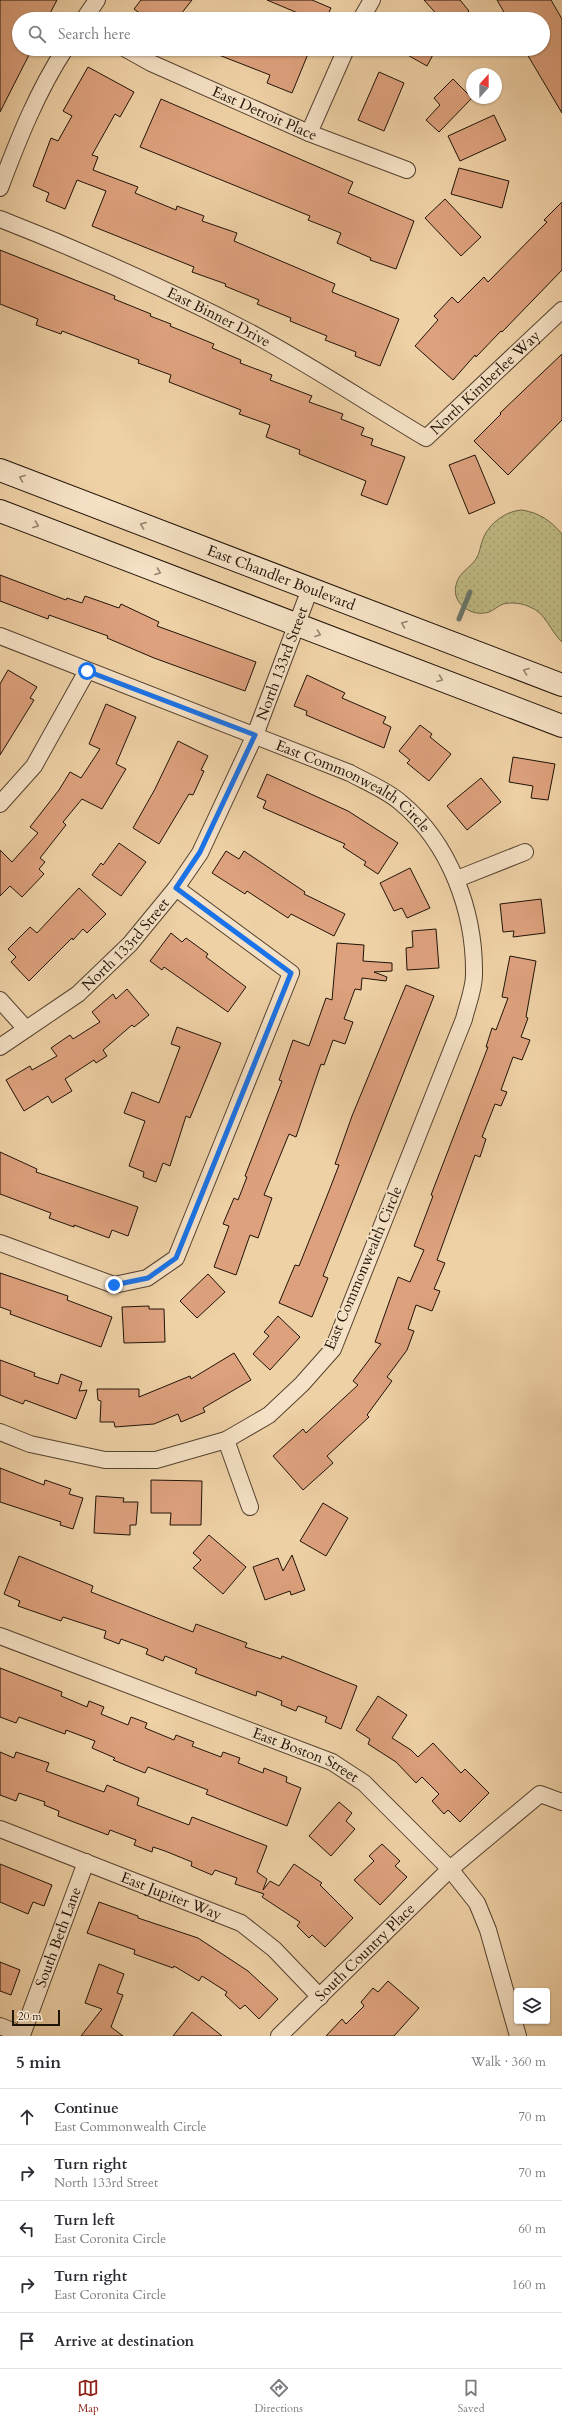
<!DOCTYPE html>
<meta charset="utf-8">
<style>
body{margin:0;font-family:Cardo,serif;background:#f2f2f3;color:#2b2b33}
.controls{position:absolute;right:12px;bottom:12px;display:grid;overflow:hidden;border-radius:4px;box-shadow:0 1px 3px #0004}
.controls button{width:36px;height:36px;display:grid;place-items:center;padding:0;border:0;border-bottom:1px solid #e1e1e2;background:#fff;color:#2b2b33;font:20px sans-serif}
.compass{position:absolute;left:466px;top:68px;width:36px;height:36px;border-radius:50%;background:#fff;box-shadow:0 1px 3px #0004;rotate:21deg}
.scale{position:absolute;left:12px;bottom:10px;width:48px;box-sizing:border-box;padding-left:4px;border:2px solid #201307;border-top:0;font-size:11px;line-height:14px;white-space:nowrap;color:#201307;-webkit-text-stroke:3px #f5e1c5;paint-order:stroke}
.stop{position:absolute;width:12px;height:12px;margin:-9px;border:3px solid #1a73e8;border-radius:50%;background:#fff}
.stop.end{background:#1a73e8;border-color:#fff;box-shadow:0 1px 4px #0008}
.list{margin:0;padding:0;list-style:none}
h2{display:flex;justify-content:space-between;align-items:center;height:52px;margin:0;padding:0 16px;font-size:17px}
h2 small{font-size:13px;font-weight:400;color:#7c7c81}
.list li{display:grid;grid-template-columns:26px 1fr auto;gap:12px;align-items:center;box-sizing:border-box;height:56px;padding:0 16px;border-top:1px solid #e1e1e2}
.list b{display:block;font-size:15px;white-space:nowrap}
.list p{margin:0;font-size:13px;white-space:nowrap;color:#7c7c81}
.list em{font-size:13px;font-style:normal;color:#7c7c81}
.icon{flex:none;width:22px;height:22px;fill:none;stroke:currentColor;stroke-width:2;stroke-linecap:round;stroke-linejoin:round}
.map{position:relative;flex:none;width:562px;height:2036px;overflow:hidden}
.search{position:absolute;background:#fff;box-shadow:0 1px 3px #0004;left:12px;right:12px;top:12px;height:44px;display:flex;align-items:center;gap:10px;box-sizing:border-box;padding:0 14px;border-radius:22px;color:#7c7c81;font-size:15px}
.sheet{height:332px;background:#fff}
nav{display:flex;justify-content:space-around;align-items:center;box-sizing:border-box;height:56px;border-top:1px solid #e1e1e2;background:#fff;font-size:11px;color:#7c7c81}
nav a{display:grid;justify-items:center;gap:2px}
nav .on{color:#8f2418}
.map>svg:first-child{display:block}
.grass{fill:url(#grass-dots);stroke:#706645}
.lines{fill:none;stroke-linecap:round;stroke-linejoin:round}
.stream{stroke:#697569;stroke-width:5}
.building{fill:#dda17d;stroke:#201307}
.minor-casing{stroke:#54422f;stroke-width:18}
.secondary-casing{stroke:#201307;stroke-width:24}
.minor{stroke:#f5e1c5;stroke-width:16}
.secondary{stroke:#f5e1c5;stroke-width:22}
.oneway{stroke:#958470}
.route{stroke:#1a73e8;stroke-width:5}
.labels{text-anchor:middle;stroke-width:4;stroke-linejoin:round;paint-order:stroke}
.street-label{font-size:15px;fill:#201307;stroke:#f5e1c5}
</style>
<div class="map">
<svg width="562" height="2036" viewBox="0 0 562 2036">
<defs>
<pattern id="grass-dots" width="8" height="8" patternUnits="userSpaceOnUse"><rect width="8" height="8" fill="#bfba83"/><path d="M2 2h.1M6 6h.1" fill="none" stroke="#a49f70" stroke-width="1.8" stroke-linecap="round"/></pattern>
</defs>
<rect width="100%" height="100%" fill="#efd1a6"/>
<filter id="stains"><feTurbulence type="fractalNoise" baseFrequency=".005" numOctaves="4"/><feColorMatrix values="0 0 0 0 .2 0 0 0 0 .09 0 0 0 0 .02 0 0 0 .5 -.17"/></filter>
<radialGradient id="worn" r=".72"><stop offset=".6" stop-color="#630" stop-opacity="0"/><stop offset="1" stop-color="#630" stop-opacity=".3"/></radialGradient>
<path class="grass" d="M 522,510 C 540,513 551,521 562,534 L 562,642 C 550,631 546,613 530,607 C 522,603 511,602 503,604 C 498,606 494,610 489,612 C 471,618 449,602 457,582 C 460,572 470,568 476,559 C 480,553 480,546 483,539 C 489,523 506,511 522,510 Z"/>
<g class="lines">
<polyline class="stream" points="459,619 470,592"/>
</g>
<g class="building">
<polygon points="0,0 57,0 47,19 19,19 19,49 32,49 0,112"/>
<polygon points="141,0 192,0 177,19 148,19 134,9"/>
<polygon points="267,0 312,0 331,8 326,19 312,19"/>
<polygon points="424,0 460,0 469,11 460,19 441,19"/>
<polygon points="497,0 551,0 562,19 562,113 524,49 543,49 543,19 508,19"/>
<polygon points="310,49 292,93 267,83 270,75 206,50"/>
<polygon points="397,49 436,49 427,66"/>
<polygon points="88,67 134,92 120,117 115,114 92,155 98,157 93,170 138,187 135,193 176,210 177,206 204,216 202,221 237,233 234,241 335,284 332,292 399,319 380,366 355,356 356,352 325,340 327,336 290,321 291,318 257,304 259,300 225,286 226,284 192,272 194,267 92,226 106,191 77,180 65,209 46,201 49,193 33,186 51,138 58,141 72,116 63,111"/>
<polygon points="379,72 404,83 384,131 358,120"/>
<polygon points="453,79 472,98 439,132 426,120 440,105 434,98"/>
<polygon points="161,99 353,182 348,193 414,221 396,269 370,260 371,258 337,243 341,233 308,220 310,216 140,147"/>
<polygon points="494,115 506,140 460,161 448,136"/>
<polygon points="459,168 509,181 502,208 451,194"/>
<polygon points="445,199 481,237 461,256 425,218"/>
<polygon points="562,202 562,270 502,332 501,331 476,357 475,355 453,380 415,346 438,320 434,316 452,297 458,303 484,277 488,282 547,222 544,220"/>
<polygon points="0,250 115,296 114,299 151,314 150,316 171,324 170,326 214,344 212,348 241,360 240,363 272,375 270,380 312,396 309,402 343,414 341,419 364,428 361,435 373,439 371,445 405,457 387,505 361,495 366,481 299,454 300,450 266,437 270,425 239,414 241,410 169,382 171,375 138,363 139,360 62,331 61,334 36,325 38,319 0,304"/>
<polygon points="562,354 562,420 508,475 474,441 501,414 500,413"/>
<polygon points="475,455 495,503 469,514 449,465"/>
<polygon points="0,575 66,600 67,598 82,603 85,596 119,608 121,604 159,622 157,626 256,662 245,691 154,658 107,638 108,636 49,615 48,619 0,601"/>
<polygon points="8,670 37,687 30,698 34,700 0,755 0,684"/>
<polygon points="307,675 345,693 342,698 386,717 383,723 391,727 384,748 306,715 307,711 294,706"/>
<polygon points="106,704 136,717 116,764 126,769 102,809 82,799 63,822 66,825 40,858 45,862 39,869 44,874 22,897 10,886 0,896 0,850 12,862 38,833 30,827 59,790 70,772 81,778 100,749 89,744"/>
<polygon points="420,725 432,734 430,737 451,754 429,781 407,763 410,760 399,751"/>
<polygon points="178,741 208,756 201,770 204,771 193,795 189,794 159,844 133,828 155,789"/>
<polygon points="513,757 555,764 548,800 531,798 533,786 509,782"/>
<polygon points="267,774 348,811 398,843 378,874 364,865 366,862 343,847 345,844 263,808 266,801 257,797"/>
<polygon points="481,778 501,802 467,830 447,806"/>
<polygon points="119,843 146,862 121,896 92,875 101,863 103,865"/>
<polygon points="226,851 239,859 244,851 305,892 304,894 345,914 334,936 291,914 288,918 247,891 245,894 212,873"/>
<polygon points="410,868 430,908 407,918 402,908 394,911 380,883"/>
<polygon points="79,888 106,914 87,933 83,929 73,940 72,938 29,981 11,962 16,957 8,949 30,927 37,933"/>
<polygon points="541,899 545,933 513,937 514,931 503,932 500,904"/>
<polygon points="436,929 439,968 407,970 406,948 413,947 412,931"/>
<polygon points="171,933 182,942 186,938 208,954 206,957 246,987 228,1012 164,967 162,970 150,961"/>
<polygon points="337,943 364,945 363,961 392,963 392,971 374,972 387,977 386,981 362,978 361,990 355,989 344,1019 353,1022 345,1044 333,1040 324,1065 321,1064 296,1137 289,1134 264,1195 272,1198 258,1238 250,1235 236,1275 214,1267 229,1226 223,1224 234,1198 238,1200 247,1177 245,1176 282,1081 279,1080 293,1040 309,1046 326,998 332,1000"/>
<polygon points="510,956 536,961 526,1017 528,1018 521,1037 530,1040 522,1060 513,1057 501,1090 507,1092 501,1106 495,1104 482,1137 486,1139 480,1157 475,1155 437,1260 445,1263 434,1289 440,1291 432,1311 416,1305 408,1329 414,1331 407,1350 387,1377 392,1381 367,1415 369,1417 327,1456 333,1463 303,1490 273,1456 303,1429 306,1433 358,1385 353,1381 381,1344 375,1342 398,1277 410,1282 424,1250 414,1246 433,1196 431,1195 488,1047 486,1047 492,1028 496,1030 508,998 502,997"/>
<polygon points="406,985 434,996 323,1276 328,1278 312,1317 279,1303 295,1265 299,1266 327,1196 339,1165 335,1164 352,1116"/>
<polygon points="127,989 149,1015 134,1027 132,1025 103,1050 107,1056 96,1063 94,1060 65,1079 72,1091 52,1103 48,1096 24,1111 6,1080 30,1066 32,1070 57,1056 51,1048 70,1035 73,1039 100,1022 92,1012 113,994 116,999"/>
<polygon points="177,1027 221,1043 190,1118 186,1116 170,1166 163,1163 156,1182 143,1177 144,1172 129,1166 145,1121 124,1113 132,1092 159,1103 180,1047 171,1044"/>
<polygon points="0,1152 37,1169 36,1172 138,1207 128,1236 112,1230 109,1238 74,1225 74,1227 49,1218 51,1213 0,1194"/>
<polygon points="0,1273 68,1296 67,1300 112,1317 101,1347 10,1314 11,1311 0,1307"/>
<polygon points="208,1274 225,1292 197,1318 180,1301"/>
<polygon points="149,1306 149,1309 164,1309 165,1342 124,1343 122,1307"/>
<polygon points="278,1316 300,1337 270,1370 253,1354 269,1336 264,1332"/>
<polygon points="234,1353 251,1380 203,1408 205,1412 181,1422 178,1414 154,1424 115,1427 114,1422 100,1422 101,1401 98,1400 97,1389 139,1389 139,1397 190,1376 191,1379"/>
<polygon points="0,1360 35,1373 34,1376 58,1384 61,1374 82,1382 79,1391 87,1390 76,1419 25,1400 23,1404 0,1395"/>
<polygon points="0,1468 44,1485 45,1480 71,1489 69,1494 83,1498 73,1529 60,1525 61,1522 0,1502"/>
<polygon points="151,1480 202,1481 201,1525 170,1525 171,1513 151,1513"/>
<polygon points="96,1496 124,1498 123,1502 138,1502 136,1525 130,1525 130,1535 94,1533"/>
<polygon points="323,1503 348,1518 326,1556 300,1541"/>
<polygon points="209,1535 246,1567 223,1594 193,1568 201,1560 193,1553"/>
<polygon points="292,1555 305,1590 291,1595 290,1591 265,1600 253,1567 278,1558 283,1571"/>
<polygon points="19,1556 93,1586 91,1592 193,1632 196,1624 247,1643 245,1647 281,1659 282,1656 357,1686 341,1729 325,1722 327,1717 298,1706 296,1711 281,1705 282,1701 257,1691 256,1696 195,1673 197,1669 165,1656 163,1661 146,1654 148,1649 121,1639 119,1644 104,1638 106,1631 63,1617 61,1621 18,1606 20,1601 4,1594"/>
<polygon points="0,1668 62,1692 61,1696 87,1707 89,1701 104,1707 101,1714 128,1725 131,1717 147,1723 145,1728 174,1740 176,1735 194,1742 192,1746 221,1757 223,1752 240,1758 238,1763 263,1773 264,1768 287,1777 286,1782 301,1788 287,1826 206,1794 208,1790 148,1767 145,1773 113,1760 115,1758 92,1748 95,1741 66,1730 65,1734 19,1717 16,1723 0,1717"/>
<polygon points="378,1696 407,1715 392,1738 411,1750 418,1757 433,1743 461,1773 465,1769 489,1793 460,1822 448,1810 444,1814 432,1801 439,1794 422,1777 416,1783 396,1762 368,1744 370,1739 356,1730"/>
<polygon points="0,1752 14,1758 16,1752 49,1763 46,1771 104,1792 107,1785 139,1798 137,1805 189,1825 192,1817 267,1846 257,1872 267,1879 263,1890 270,1881 279,1886 294,1864 322,1883 320,1885 353,1918 325,1947 312,1935 309,1938 297,1926 300,1922 262,1897 264,1894 235,1884 237,1878 215,1870 212,1875 191,1866 192,1862 165,1851 153,1847 152,1852 134,1845 136,1840 110,1830 108,1835 58,1816 59,1811 44,1805 45,1802 19,1793 16,1801 0,1795"/>
<polygon points="339,1802 352,1813 346,1821 355,1829 331,1856 309,1836"/>
<polygon points="382,1844 400,1861 395,1866 407,1877 380,1905 354,1880 374,1861 369,1856"/>
<polygon points="0,1864 52,1885 44,1906 33,1902 28,1914 0,1902"/>
<polygon points="99,1902 138,1916 138,1918 198,1938 248,1971 278,1999 259,2019 245,2005 240,2009 225,1995 227,1992 202,1976 199,1981 174,1966 173,1968 134,1954 135,1950 87,1933"/>
<polygon points="0,1962 20,1970 11,1995 0,1991"/>
<polygon points="99,1964 124,1974 117,1993 123,1995 111,2027 123,2036 81,2036 102,2009 85,2003"/>
<polygon points="388,1981 419,2008 394,2036 326,2036 342,2019 346,2024 364,2006 361,2002 373,1988 378,1992"/>
<polygon points="192,2012 222,2036 173,2036"/>
</g>
<g class="lines">
<defs>
<g id="minor">
<polyline points="84,19 97,0"/>
<polyline points="361,19 372,0"/>
<path id="s1" d="M 126,49 L 151,63 L 309,133 L 407,170"/>
<polyline points="309,133 346,49"/>
<path d="M 0,188 C 18,140 37,92 65,49"/>
<path id="s2" d="M 0,219 C 87,253 171,291 253,334 C 312,366 369,404 426,438 L 562,310"/>
<path id="s3" d="M 0,636 L 350,773 C 366,782 386,790 400,802 C 450,843 475,912 474,975 C 474,989 467,1006 464,1019 L 333,1349 L 302,1384 L 269,1415 L 226,1440 L 156,1460 L 105,1460 L 30,1444 L 0,1432"/>
<polyline points="0,804 34,766 87,671"/>
<polyline points="457,879 525,852"/>
<polyline points="0,1000 26,1029"/>
<path id="s4" d="M 0,1047 L 78,994 L 130,944 L 176,888 L 200,853 L 255,735 L 310,589"/>
<polyline points="0,1243 114,1285 147,1278 176,1258 291,973 176,888"/>
<polyline points="226,1440 250,1507"/>
<path id="s5" d="M 0,1636 L 332,1762 L 364,1783 L 450,1869 L 477,1903 L 488,1930 L 518,2036"/>
<path id="s6" d="M 0,1829 L 241,1923 L 274,1949 L 320,1997"/>
<path id="s7" d="M 0,2026 L 22,2035 L 86,1862"/>
<path id="s8" d="M 279,2036 L 450,1869 L 540,1794 L 562,1802"/>
</g>
<g id="secondary">
<path id="s9" d="M 0,470 L 562,685"/>
<polyline points="0,511 562,726"/>
</g>
</defs>
<use href="#minor" class="minor-casing"/>
<use href="#secondary" class="secondary-casing"/>
<use href="#minor" class="minor"/>
<use href="#secondary" class="secondary"/>
</g>
<defs><path id="oneway-chevron" d="M-2-3.5L2.5 0L-2 3.5" fill="none" stroke-width="1.6" stroke-linecap="round" stroke-linejoin="round"/></defs>
<g class="oneway">
<use href="#oneway-chevron" transform="translate(22 478) rotate(-159)"/>
<use href="#oneway-chevron" transform="translate(36 525) rotate(21)"/>
<use href="#oneway-chevron" transform="translate(143 525) rotate(-159)"/>
<use href="#oneway-chevron" transform="translate(158 572) rotate(21)"/>
<use href="#oneway-chevron" transform="translate(404 624) rotate(-159)"/>
<use href="#oneway-chevron" transform="translate(318 634) rotate(20)"/>
<use href="#oneway-chevron" transform="translate(526 671) rotate(-159)"/>
<use href="#oneway-chevron" transform="translate(440 679) rotate(21)"/>
</g>
<g class="lines">
<polyline class="route" points="87,671 255,735 200,852 176,888 291,973 176,1258 148,1278 114,1285"/>
</g>
<g class="labels">
<g class="street-label">
<text dy="5" stroke="none"><textPath href="#s1" startOffset="153">East Detroit Place</textPath></text>
<text dy="5" stroke="none"><textPath href="#s2" startOffset="240">East Binner Drive</textPath></text>
<text dy="5" stroke="none"><textPath href="#s2" startOffset="561">North Kimberlee Way</textPath></text>
<text dy="5" stroke="none"><textPath href="#s9" startOffset="301">East Chandler Boulevard</textPath></text>
<text dy="5" stroke="none"><textPath href="#s4" startOffset="488">North 133rd Street</textPath></text>
<text dy="5" stroke="none"><textPath href="#s3" startOffset="385">East Commonwealth Circle</textPath></text>
<text dy="5" stroke="none"><textPath href="#s4" startOffset="163">North 133rd Street</textPath></text>
<text transform="translate(363 1268) rotate(-67)" y="5">East Commonwealth Circle</text>
<text dy="5" stroke="none"><textPath href="#s5" startOffset="328">East Boston Street</textPath></text>
<text dy="5" stroke="none"><textPath href="#s6" startOffset="184">East Jupiter Way</textPath></text>
<text dy="5" stroke="none"><textPath href="#s7" startOffset="128">South Beth Lane</textPath></text>
<text dy="5" stroke="none"><textPath href="#s8" startOffset="120">South Country Place</textPath></text>
</g>
</g>
<rect width="100%" height="100%" filter="url(#stains)"/>
<rect width="100%" height="100%" fill="url(#worn)"/>
</svg>
<div class="controls">
<button><svg class="icon" aria-label="layers" viewBox="0 0 24 24"><path d="M12 4l9 5-9 5-9-5zM3 14l9 5 9-5"/></svg></button>
</div>
<svg class="compass" viewBox="-18 -18 36 36"><path d="M0-13l5 13h-10z" fill="#e53935"/><path d="M0 13l5-13h-10z" fill="#7c7c81"/></svg>
<div class="scale">20 m</div>
<div class="stop" style="left:87px;top:671px"></div>
<div class="stop end" style="left:114px;top:1285px"></div>
<div class="search"><svg class="icon" aria-label="search" viewBox="0 0 24 24"><circle cx="10" cy="10" r="6"/><path d="M15 15l6 6"/></svg>Search here</div>
</div>
<section class="sheet">
<h2>5 min<small>Walk · 360 m</small></h2>
<ul class="list">
<li><svg class="icon" aria-label="ahead" viewBox="0 0 24 24"><path d="M12 20V5M6 11l6-6 6 6"/></svg><div><b>Continue</b><p>East Commonwealth Circle</p></div><em>70 m</em></li>
<li><svg class="icon" aria-label="right" viewBox="0 0 24 24"><path d="M7 20v-9h11M14 6l5 5-5 5"/></svg><div><b>Turn right</b><p>North 133rd Street</p></div><em>70 m</em></li>
<li><svg class="icon" aria-label="left" viewBox="0 0 24 24"><path d="M17 20v-9H6M10 6l-5 5 5 5"/></svg><div><b>Turn left</b><p>East Coronita Circle</p></div><em>60 m</em></li>
<li><svg class="icon" aria-label="right" viewBox="0 0 24 24"><path d="M7 20v-9h11M14 6l5 5-5 5"/></svg><div><b>Turn right</b><p>East Coronita Circle</p></div><em>160 m</em></li>
<li><svg class="icon" aria-label="arrive" viewBox="0 0 24 24"><path d="M6 21V4h12l-3 4 3 4H6"/></svg><div><b>Arrive at destination</b></div></li>
</ul>
</section>
<nav>
<a class="on"><svg class="icon" aria-label="map" viewBox="0 0 24 24"><path d="M3 6l6-2 6 2 6-2v14l-6 2-6-2-6 2zM9 4v14M15 6v14"/></svg>Map</a>
<a><svg class="icon" aria-label="directions" viewBox="0 0 24 24"><path d="M12 3l9 9-9 9-9-9zM9 14v-3h6M13 9l2 2-2 2"/></svg>Directions</a>
<a><svg class="icon" aria-label="saved" viewBox="0 0 24 24"><path d="M7 4h10v16l-5-4-5 4z"/></svg>Saved</a>
</nav>
